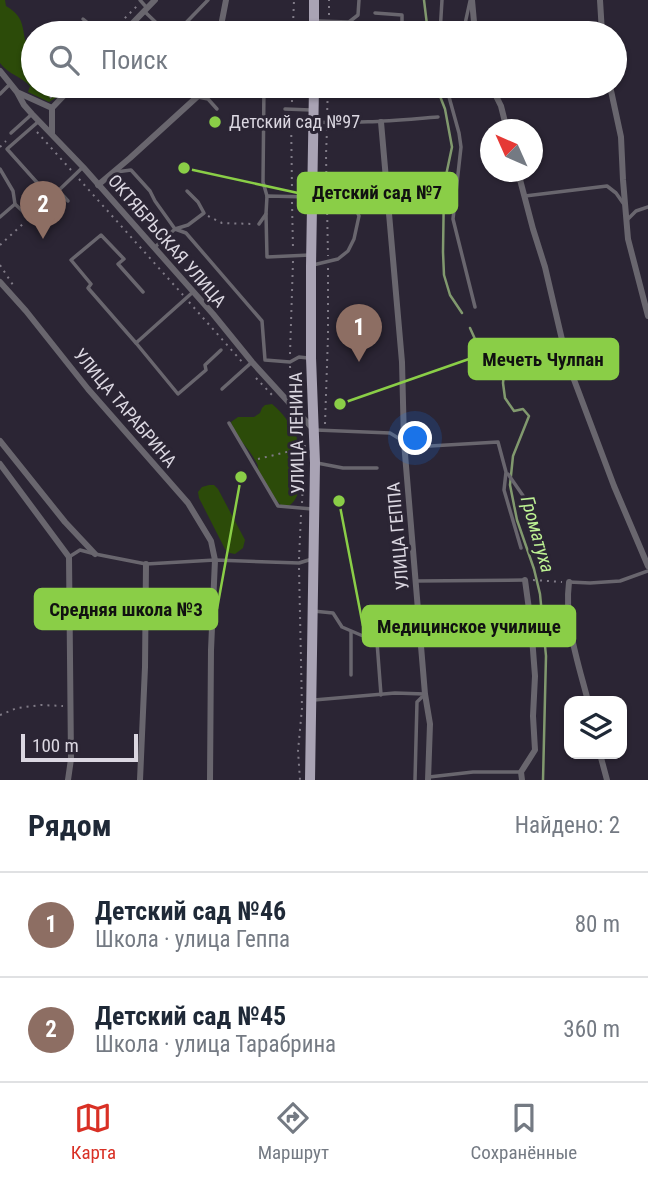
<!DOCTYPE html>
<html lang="ru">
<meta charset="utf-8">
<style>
body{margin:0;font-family:"Roboto Condensed",sans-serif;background:#f6f6f7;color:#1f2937}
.controls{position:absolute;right:21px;bottom:21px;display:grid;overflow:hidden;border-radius:14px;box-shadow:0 2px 5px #0004}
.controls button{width:63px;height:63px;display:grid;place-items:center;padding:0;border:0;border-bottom:2px solid #e0e1e3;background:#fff;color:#1f2937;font:35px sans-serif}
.compass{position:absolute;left:480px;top:119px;width:63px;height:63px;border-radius:50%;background:#fff;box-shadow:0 2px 5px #0004;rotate:315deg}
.scale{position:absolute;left:21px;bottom:18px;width:117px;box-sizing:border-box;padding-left:7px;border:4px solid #dbd7e1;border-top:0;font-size:19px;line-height:24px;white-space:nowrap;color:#dbd7e1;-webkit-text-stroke:5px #2b2534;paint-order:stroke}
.you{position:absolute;left:416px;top:439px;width:24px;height:24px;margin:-18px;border:5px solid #fff;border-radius:50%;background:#1a73e8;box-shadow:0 0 0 10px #1a73e833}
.badge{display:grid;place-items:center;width:46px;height:46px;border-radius:50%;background:#d93025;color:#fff;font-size:23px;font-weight:700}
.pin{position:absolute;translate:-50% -58px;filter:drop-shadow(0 2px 4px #0008)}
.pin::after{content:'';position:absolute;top:37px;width:24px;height:21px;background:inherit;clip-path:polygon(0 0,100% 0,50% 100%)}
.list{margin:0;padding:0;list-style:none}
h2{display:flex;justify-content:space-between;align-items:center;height:91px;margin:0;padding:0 28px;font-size:30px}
h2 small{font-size:23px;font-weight:400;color:#747a83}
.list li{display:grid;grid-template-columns:46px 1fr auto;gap:21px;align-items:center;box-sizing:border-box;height:105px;padding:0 28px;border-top:2px solid #e0e1e3}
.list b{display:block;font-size:26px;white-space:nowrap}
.list p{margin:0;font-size:23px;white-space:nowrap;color:#747a83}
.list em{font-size:23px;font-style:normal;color:#747a83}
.icon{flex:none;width:38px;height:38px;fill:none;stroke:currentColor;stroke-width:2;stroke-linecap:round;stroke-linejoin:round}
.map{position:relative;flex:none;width:648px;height:780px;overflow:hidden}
.search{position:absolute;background:#fff;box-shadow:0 2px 5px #0004;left:21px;right:21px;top:21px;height:77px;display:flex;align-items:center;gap:18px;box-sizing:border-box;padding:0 24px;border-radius:38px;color:#747a83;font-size:26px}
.sheet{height:301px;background:#fff}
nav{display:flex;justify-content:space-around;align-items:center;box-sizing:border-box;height:98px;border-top:2px solid #e0e1e3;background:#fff;font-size:19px;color:#747a83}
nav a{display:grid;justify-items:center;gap:4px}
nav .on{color:#d93025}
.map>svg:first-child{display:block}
.green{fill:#2c4b09}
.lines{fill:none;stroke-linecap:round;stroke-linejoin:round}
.stream{stroke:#81996e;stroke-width:2.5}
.path{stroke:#807b87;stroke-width:2;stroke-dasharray:2 5;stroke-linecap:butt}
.lane{stroke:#69666e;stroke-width:3.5}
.street{stroke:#69666e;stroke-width:6}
.primary{stroke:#a9a3b4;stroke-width:10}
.poi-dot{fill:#8ace47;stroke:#2b2534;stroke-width:2.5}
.labels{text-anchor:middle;stroke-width:6;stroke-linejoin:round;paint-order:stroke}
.poi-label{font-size:18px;fill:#dbd7e1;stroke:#2b2534;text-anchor:start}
.street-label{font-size:18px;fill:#dbd7e1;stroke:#2b2534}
.water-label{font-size:19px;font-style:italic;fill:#bdf193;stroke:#2b2534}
.leader{fill:none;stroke:#8ace47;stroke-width:2.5}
.callout-dot{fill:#8ace47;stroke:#2b2534;stroke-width:2.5}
.callout{fill:#8ace47;stroke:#8ace47;stroke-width:2.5}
.callout-label{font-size:19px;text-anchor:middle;font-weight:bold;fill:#111}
</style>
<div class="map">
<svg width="648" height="780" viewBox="0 0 648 780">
<rect width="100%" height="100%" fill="#2b2534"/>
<g class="green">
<path d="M 0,0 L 5,0 L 6,6 C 22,16 22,22 25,40 L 33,45 L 33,86 L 65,86 L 66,88 L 60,95 L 49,102 L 28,92 L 30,86 C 21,76 9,75 0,63 Z"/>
<path d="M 272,404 C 282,412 291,424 296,435 C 299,444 298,454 299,464 C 299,479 303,502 284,508 C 273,498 264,485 259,471 C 256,462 260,469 255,460 C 248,447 236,438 231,422 L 238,417 L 254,417 L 260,413 L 262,408 L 265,405 Z"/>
<polygon points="209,485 214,485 218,489 245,540 243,548 235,554 230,553 225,549 199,498 198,492 202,487"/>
</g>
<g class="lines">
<g class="stream">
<polyline points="424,0 428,33"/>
<polyline points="436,86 445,109 452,147 444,185 443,252 444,275 450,295 462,313"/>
<polyline points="470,328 480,350 487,360 501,367 504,374 503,383 505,398 514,411 523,409 529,416 513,456 510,485 517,520 534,569 540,594 546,656 543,780"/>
</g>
<g class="path">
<polyline points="329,15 329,0"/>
<polyline points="293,25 294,0"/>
<polyline points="110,33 137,6"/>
<polyline points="50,98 61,86"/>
<polyline points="292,102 292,86"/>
<polyline points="291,114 292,189"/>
<polyline points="327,117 328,86"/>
<polyline points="327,129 326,155 328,256"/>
<polyline points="37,132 71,170"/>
<polyline points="0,147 6,141"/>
<polyline points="79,179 183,295"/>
<polyline points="292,202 293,249"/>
<polyline points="208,216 222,223 253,224"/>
<polyline points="0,245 25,222"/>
<polyline points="0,265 13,285"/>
<polyline points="189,302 243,363"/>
<polyline points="290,354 293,261"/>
<polyline points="290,366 292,396"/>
<polyline points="256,378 274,397"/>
<polyline points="325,424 328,336 328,266"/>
<polyline points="258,459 303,448"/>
<polyline points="302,503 305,442"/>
<polyline points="299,559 301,515"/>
<polyline points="299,568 302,708 298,751 300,780"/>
<polyline points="533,580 562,582"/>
<polyline points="0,715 17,708 41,705 63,706"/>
</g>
<g class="lane">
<polyline points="140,0 147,8"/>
<polyline points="144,11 167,33"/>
<polyline points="375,13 402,15 402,33"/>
<polyline points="83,19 100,33"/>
<polyline points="316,21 349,22 358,15 359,0"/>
<polyline points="176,33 208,0"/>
<polyline points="276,33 292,31 312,31"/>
<polyline points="440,33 442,0"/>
<polyline points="463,33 470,1"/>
<polyline points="264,86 263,182 267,196"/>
<polyline points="446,86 459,133 461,147 453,219 475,307"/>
<polyline points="0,94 9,85"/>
<polyline points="198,97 208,99 217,109"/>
<polyline points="285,109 311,110"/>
<polyline points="39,121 7,149 50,197"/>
<path d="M 316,122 C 357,124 397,120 438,117"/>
<polyline points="11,133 32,114"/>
<polyline points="0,169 13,191 15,204 0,217"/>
<polyline points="116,172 131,170 150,191 155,201 175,229 188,225 204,213 198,202 187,191"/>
<polyline points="58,190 68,201"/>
<polyline points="525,196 607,186 616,193 623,203"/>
<polyline points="15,204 30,218 83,167"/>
<polyline points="266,214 267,196 310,197"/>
<polyline points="627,220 636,211 648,207"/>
<polyline points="259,224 266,214 267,257 310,255"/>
<polyline points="155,247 175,229 186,233 262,321 265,360 290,362 299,357 308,358"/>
<polyline points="313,265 338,259 348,251 354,239 359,216 352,201"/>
<polyline points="143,292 118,264 124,259 101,235 71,260 91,284 88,288 136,343 193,292"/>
<polyline points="136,343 178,394 206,370 205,365 221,350"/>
<polyline points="222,389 252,362"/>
<polyline points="229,423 278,506 312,509"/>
<polyline points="316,430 390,433 413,447 498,442 506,472 504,490 521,548"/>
<polyline points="317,463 343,468 377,468"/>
<polyline points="508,474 526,500"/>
<polyline points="69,557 80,550 95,554 146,564 215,560 299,563 312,559"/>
<polyline points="416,581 525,580"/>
<polyline points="569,582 590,583 620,581 648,571"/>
<polyline points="313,611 333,613 342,627 377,642 381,695"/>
<polyline points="351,675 351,632"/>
<polyline points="314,700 395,693 425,694 417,702 415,780"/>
<polyline points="429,777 473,772 521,772"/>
</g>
<g class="street">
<polyline points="472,0 475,33"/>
<polyline points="600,0 602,33"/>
<polyline points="123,33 155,0"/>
<polyline points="225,33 220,31 226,0"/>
<polyline points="0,71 17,92 24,105 32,114 83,167 213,314 252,362 314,430"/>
<polyline points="491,86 501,106 507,130"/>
<polyline points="610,86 621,137 623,180 628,239 648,316"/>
<polyline points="19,93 52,108"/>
<polyline points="52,108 73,86"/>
<polyline points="381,122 402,362 404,442 425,694 430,724 428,780"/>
<polyline points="52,133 52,108"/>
<polyline points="518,172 533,229 545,267 567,361 614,486 648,566"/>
<polyline points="98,185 130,158 209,86"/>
<polyline points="0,282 26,311 88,389 188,503 211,541 215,560 211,650 210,780"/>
<polyline points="0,441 65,522 95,554"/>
<polyline points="0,464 69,557 71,759 68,780"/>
<path d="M 569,582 C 564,623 578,662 588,701"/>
<polyline points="600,754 607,780"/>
<polyline points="140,780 145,667 146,564"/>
<polyline points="522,780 521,772 535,750 533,716 535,676 531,624 525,580"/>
</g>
<g class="primary">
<polyline points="314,33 314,0"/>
<polyline points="310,780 315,463 311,358 311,266 314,86"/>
</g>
</g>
<circle class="poi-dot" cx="215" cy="122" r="7"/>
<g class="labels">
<g class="poi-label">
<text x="229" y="128">Детский сад №97</text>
</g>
<g class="street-label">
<text transform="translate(167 241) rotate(49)" y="6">ОКТЯБРЬСКАЯ УЛИЦА</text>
<text transform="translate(125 408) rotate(50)" y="6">УЛИЦА ТАРАБРИНА</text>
<text transform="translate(297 433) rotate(-91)" y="6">УЛИЦА ЛЕНИНА</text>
<text transform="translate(398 536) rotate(-95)" y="6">УЛИЦА ГЕППА</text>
</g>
<g class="water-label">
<text transform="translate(538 534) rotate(74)" y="7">Громатуха</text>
</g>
</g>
<path class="leader" d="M184 168L298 193M340 404L469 359M241 477L217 609M339 501L363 626"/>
<g class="callout-dot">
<circle cx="184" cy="168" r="7"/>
<circle cx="340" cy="404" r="7"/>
<circle cx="241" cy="477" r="7"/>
<circle cx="339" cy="501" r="7"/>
</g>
<g class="callout">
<rect x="298" y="173" width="159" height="40" rx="7"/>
<rect x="469" y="339" width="149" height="40" rx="7"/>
<rect x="35" y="589" width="182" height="40" rx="7"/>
<rect x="363" y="606" width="212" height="40" rx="7"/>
</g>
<g class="callout-label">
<text x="377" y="199">Детский сад №7</text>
<text x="543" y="366">Мечеть Чулпан</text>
<text x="126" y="616">Средняя школа №3</text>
<text x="469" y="633">Медицинское училище</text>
</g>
</svg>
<div class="controls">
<button><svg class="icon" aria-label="layers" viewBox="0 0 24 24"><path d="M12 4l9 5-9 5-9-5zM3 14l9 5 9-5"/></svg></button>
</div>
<svg class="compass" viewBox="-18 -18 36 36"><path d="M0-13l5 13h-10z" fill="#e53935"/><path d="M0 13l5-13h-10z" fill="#747a83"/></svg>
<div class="scale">100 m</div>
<div class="you"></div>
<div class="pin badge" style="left:359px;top:362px;background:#8d6e63">1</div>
<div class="pin badge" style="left:43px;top:239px;background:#8d6e63">2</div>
<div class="search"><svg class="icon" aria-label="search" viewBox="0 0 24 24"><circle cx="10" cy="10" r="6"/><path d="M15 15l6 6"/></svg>Поиск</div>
</div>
<section class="sheet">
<h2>Рядом<small>Найдено: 2</small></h2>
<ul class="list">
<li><span class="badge" style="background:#8d6e63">1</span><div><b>Детский сад №46</b><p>Школа · улица Геппа</p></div><em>80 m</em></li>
<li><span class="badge" style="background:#8d6e63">2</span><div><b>Детский сад №45</b><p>Школа · улица Тарабрина</p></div><em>360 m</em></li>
</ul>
</section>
<nav>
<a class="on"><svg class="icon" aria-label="map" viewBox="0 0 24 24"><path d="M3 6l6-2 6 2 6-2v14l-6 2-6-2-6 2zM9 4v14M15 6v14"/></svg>Карта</a>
<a><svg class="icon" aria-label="directions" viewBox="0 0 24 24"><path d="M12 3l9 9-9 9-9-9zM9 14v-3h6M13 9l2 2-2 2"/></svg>Маршрут</a>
<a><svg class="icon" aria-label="saved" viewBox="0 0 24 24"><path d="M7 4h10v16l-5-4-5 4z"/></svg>Сохранённые</a>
</nav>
